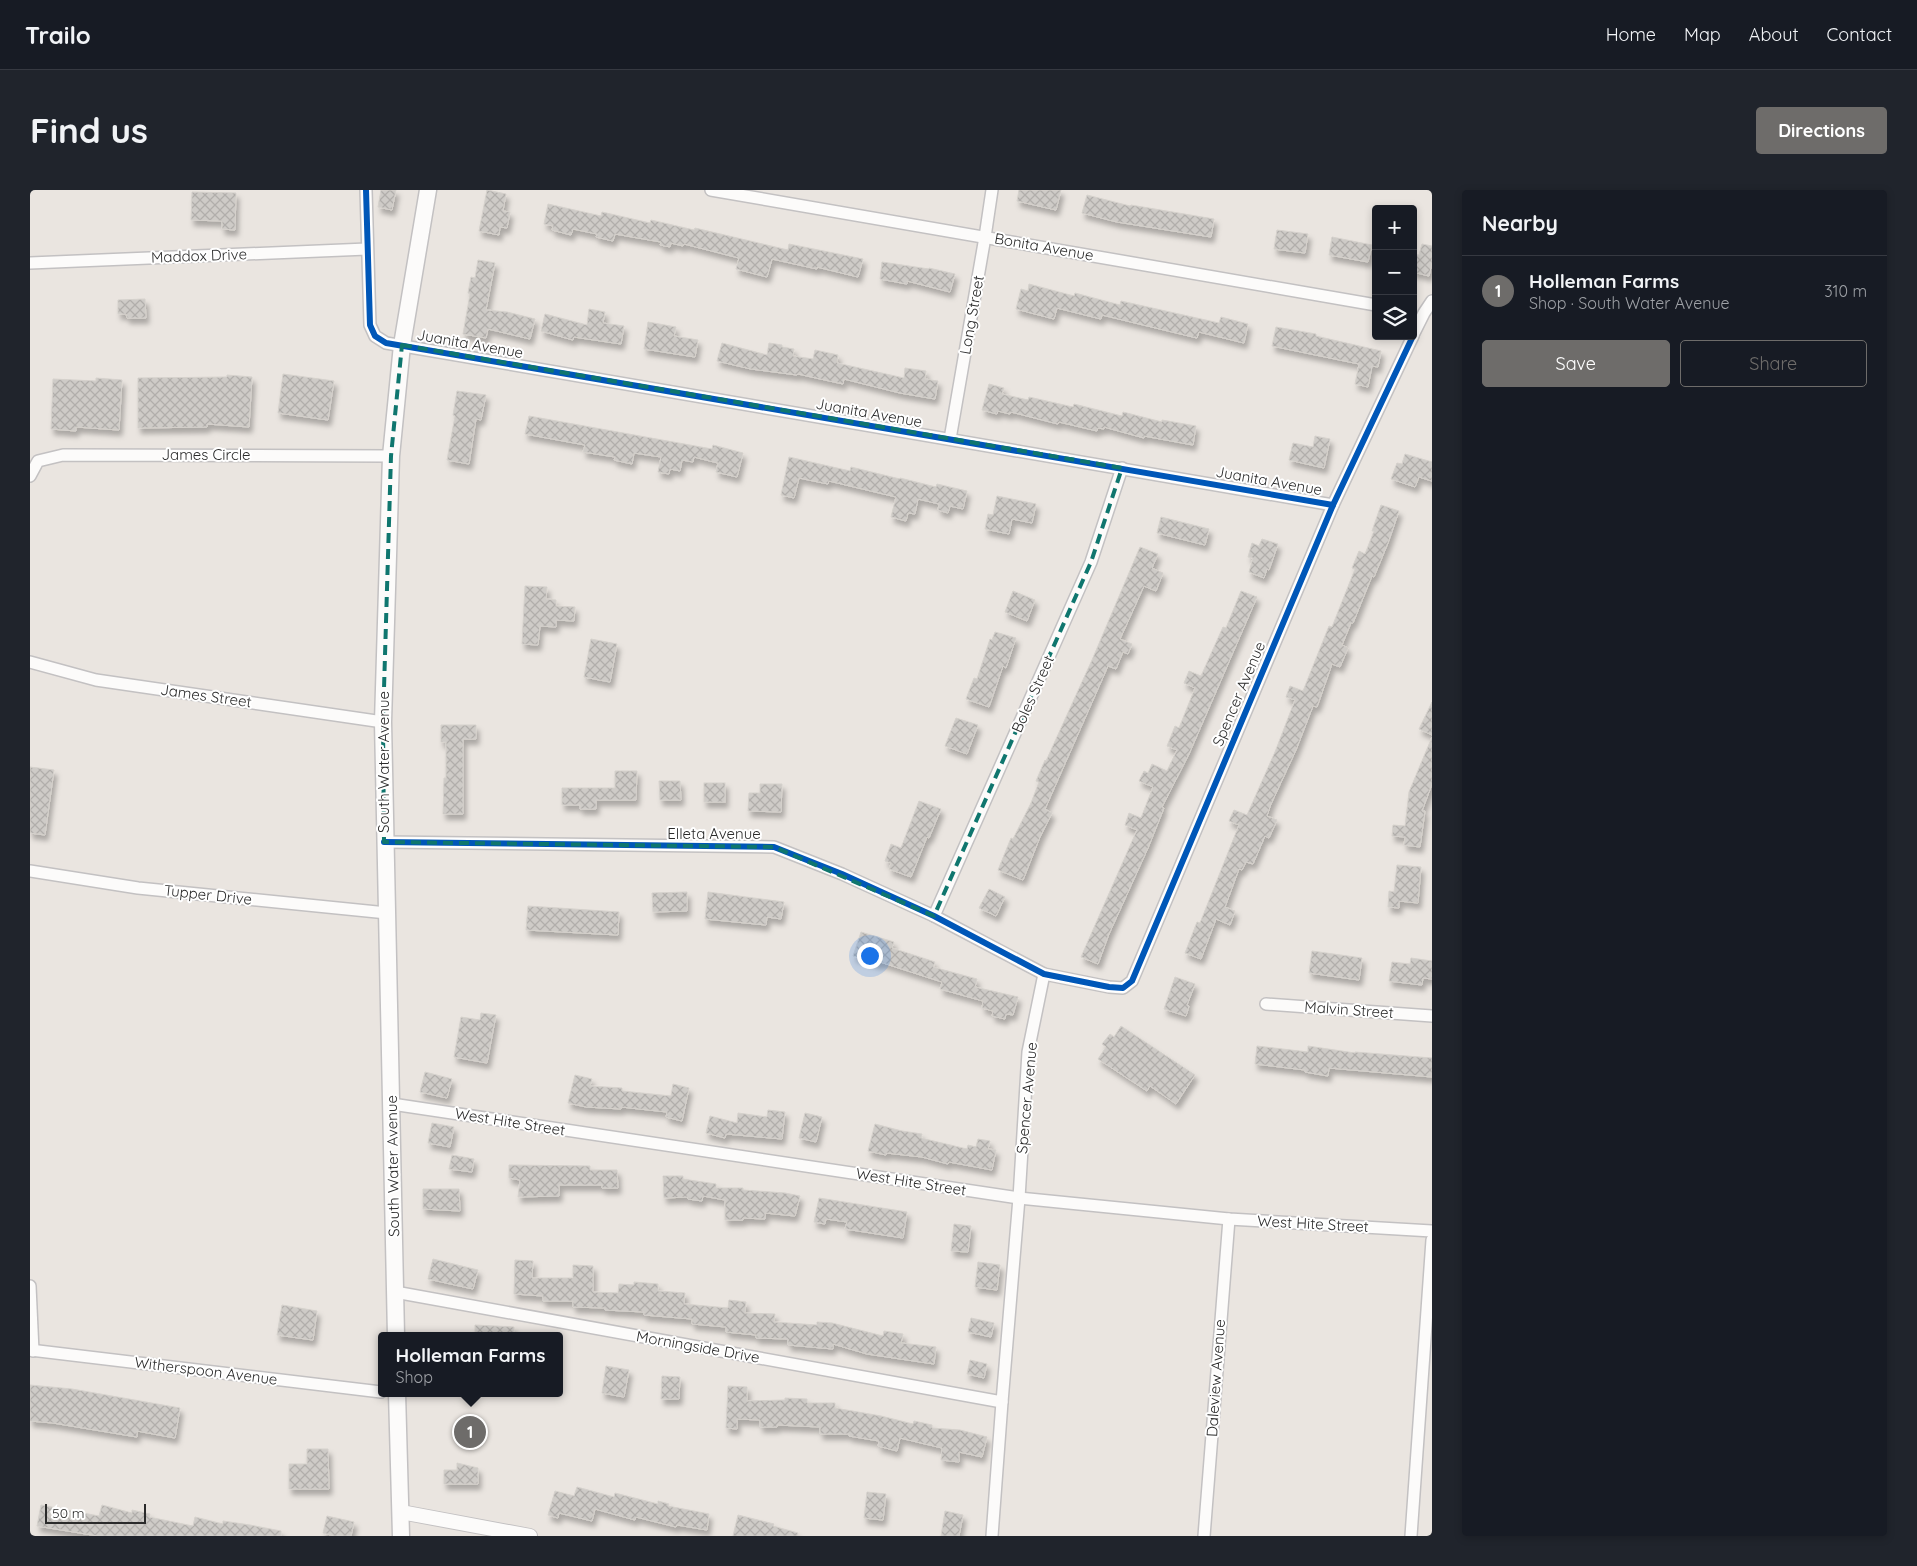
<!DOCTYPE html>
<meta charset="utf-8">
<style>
body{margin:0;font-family:Quicksand,sans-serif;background:#20242c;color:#f1f3f6}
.controls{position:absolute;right:15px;top:15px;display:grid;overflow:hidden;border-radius:5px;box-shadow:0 2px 8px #0003}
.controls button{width:45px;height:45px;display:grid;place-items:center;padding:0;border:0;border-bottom:1px solid #363941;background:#171b24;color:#f1f3f6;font:25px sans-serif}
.scale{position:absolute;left:15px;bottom:12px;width:101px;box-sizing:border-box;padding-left:5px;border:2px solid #2b2b2b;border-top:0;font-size:14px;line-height:18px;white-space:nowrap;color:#2b2b2b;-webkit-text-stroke:4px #fff;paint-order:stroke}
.you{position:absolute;left:839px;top:765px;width:18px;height:18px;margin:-12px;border:4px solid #fff;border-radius:50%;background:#1a73e8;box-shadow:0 0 0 8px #1a73e833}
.badge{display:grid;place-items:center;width:32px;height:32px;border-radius:50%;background:#6e6c6a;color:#fff;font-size:16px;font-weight:700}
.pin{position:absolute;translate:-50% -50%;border:2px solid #fff;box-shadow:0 1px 5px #0006}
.popup{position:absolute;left:348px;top:1142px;width:185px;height:65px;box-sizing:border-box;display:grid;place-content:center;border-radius:5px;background:#171b24;filter:drop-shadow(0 1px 4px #0005);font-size:16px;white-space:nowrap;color:#9ea1a6}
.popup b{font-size:19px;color:#f1f3f6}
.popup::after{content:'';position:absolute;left:50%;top:100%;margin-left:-10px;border:10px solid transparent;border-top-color:#171b24}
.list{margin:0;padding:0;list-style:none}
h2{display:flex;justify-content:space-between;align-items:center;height:65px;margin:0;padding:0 20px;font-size:21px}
h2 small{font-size:16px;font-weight:400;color:#9ea1a6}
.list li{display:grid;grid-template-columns:32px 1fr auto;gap:15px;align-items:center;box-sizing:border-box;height:70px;padding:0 20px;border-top:1px solid #363941}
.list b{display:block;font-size:19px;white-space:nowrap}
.list p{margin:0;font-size:16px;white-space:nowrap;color:#9ea1a6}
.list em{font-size:16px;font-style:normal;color:#9ea1a6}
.actions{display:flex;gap:10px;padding:15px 20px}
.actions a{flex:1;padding:11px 0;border:1px solid #6e6c6a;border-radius:5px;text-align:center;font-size:18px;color:#6e6c6a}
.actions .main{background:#6e6c6a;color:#fff}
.icon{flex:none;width:28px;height:28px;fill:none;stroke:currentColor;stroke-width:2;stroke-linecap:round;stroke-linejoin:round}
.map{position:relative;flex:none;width:1402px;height:1346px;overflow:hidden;border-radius:5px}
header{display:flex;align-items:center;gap:30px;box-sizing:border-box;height:70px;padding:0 25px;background:#171b24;border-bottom:1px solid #363941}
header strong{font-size:24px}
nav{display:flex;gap:28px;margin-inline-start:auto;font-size:18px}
.intro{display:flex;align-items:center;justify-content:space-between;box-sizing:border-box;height:120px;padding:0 30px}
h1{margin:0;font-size:35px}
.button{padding:12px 22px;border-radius:5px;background:#6e6c6a;color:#fff;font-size:18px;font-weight:700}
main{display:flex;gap:30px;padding:0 30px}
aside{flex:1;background:#171b24;border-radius:5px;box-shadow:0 2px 8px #0003}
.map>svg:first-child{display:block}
.building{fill:url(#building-cross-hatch);stroke:#d5d1cc;filter:url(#shadow)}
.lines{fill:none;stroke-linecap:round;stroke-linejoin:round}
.minor-casing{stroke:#c3c1c2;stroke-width:14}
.tertiary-casing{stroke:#c3c1c2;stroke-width:16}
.secondary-casing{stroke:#c3c1c2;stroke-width:19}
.minor{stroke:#fcfbfa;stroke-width:11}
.tertiary{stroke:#fcfbfa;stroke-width:14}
.secondary{stroke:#fcfbfa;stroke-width:16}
.cycleway-casing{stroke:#fff;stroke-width:9}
.cycleway{stroke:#0057b8;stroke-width:6}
.marked{fill:none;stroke:#0f766e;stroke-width:4;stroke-dasharray:10 6;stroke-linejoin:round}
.labels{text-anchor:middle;stroke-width:4;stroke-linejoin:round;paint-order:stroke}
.street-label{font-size:15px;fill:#2b2b2b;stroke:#fff}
</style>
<header>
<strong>Trailo</strong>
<nav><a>Home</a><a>Map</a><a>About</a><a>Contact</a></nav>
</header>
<div class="intro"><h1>Find us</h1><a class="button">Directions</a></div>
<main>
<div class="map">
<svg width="1402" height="1346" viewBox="0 0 1402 1346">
<defs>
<pattern id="building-cross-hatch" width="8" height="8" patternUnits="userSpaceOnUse" patternTransform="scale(1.25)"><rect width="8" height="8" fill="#cecbc7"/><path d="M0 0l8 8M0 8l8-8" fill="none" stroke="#b1aeab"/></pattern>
<filter id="shadow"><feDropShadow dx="3" dy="5.5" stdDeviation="2.5" flood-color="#0004"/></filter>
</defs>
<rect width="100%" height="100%" fill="#eae5e0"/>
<g class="building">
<polygon points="351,0 366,0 362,20 348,17"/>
<polygon points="457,0 476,4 473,21 480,22 477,38 470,37 469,45 449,41"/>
<polygon points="989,0 1031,0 1026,20 987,11"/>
<polygon points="162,2 206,3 205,40 192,39 192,31 161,30"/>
<polygon points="1057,5 1100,16 1101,15 1184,29 1181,47 1087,32 1052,23"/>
<polygon points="518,14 571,26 572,22 620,33 621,30 664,40 665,38 758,60 759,54 833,69 828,87 787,77 787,79 742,69 737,87 706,79 709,68 654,54 653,56 641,53 640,57 630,55 631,52 585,44 583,51 566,47 567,44 543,39 541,45 522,40 523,36 514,34"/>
<polygon points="1247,40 1278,44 1275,63 1244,59"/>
<polygon points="1302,47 1342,55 1338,72 1299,65"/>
<polygon points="1392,54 1402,56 1402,73 1399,86 1383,82 1383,64 1389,65"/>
<polygon points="448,70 465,73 456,120 477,122 505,129 500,149 458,139 456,148 433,144 440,104 438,103 441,87 445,88"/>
<polygon points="852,72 899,79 899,78 925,84 920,102 877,91 877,94 850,89"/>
<polygon points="999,94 1044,106 1045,103 1090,115 1091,111 1189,133 1191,127 1218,134 1214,153 1169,142 1167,148 1072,125 1071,129 1027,118 1024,129 986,119 991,99 998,101"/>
<polygon points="115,109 116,128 97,128 96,124 88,124 88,110"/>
<polygon points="559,119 575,122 573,133 594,136 591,154 544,147 543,150 511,141 515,124 557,135"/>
<polygon points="618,132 646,137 644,146 668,150 665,167 614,159"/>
<polygon points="1246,137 1286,144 1286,146 1351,161 1348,177 1342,176 1338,197 1325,194 1329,174 1242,156"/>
<polygon points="692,153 737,165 739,153 752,155 752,157 764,159 763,166 783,169 785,160 808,165 807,173 874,188 875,178 896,181 895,189 908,191 905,209 870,203 814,189 813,194 768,184 767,185 721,179 687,171"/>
<polygon points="253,184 304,191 298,230 248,223"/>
<polygon points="197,185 222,187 219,237 177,234 177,237 108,238 108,188 197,187"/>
<polygon points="66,188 92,190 89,240 46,237 46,241 21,239 23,189 66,191"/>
<polygon points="959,194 974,198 972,204 998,210 999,207 1043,217 1044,214 1092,226 1093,222 1132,232 1132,230 1166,236 1163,255 1114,246 1114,248 1074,237 1074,239 1068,238 1067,241 1029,232 1028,234 981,222 980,224 968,221 967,224 952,220"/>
<polygon points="427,201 456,205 451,230 446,229 439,274 417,270 425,226 423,225"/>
<polygon points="499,226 682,259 683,255 713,263 707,287 686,282 688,273 664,267 663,272 652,270 650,281 640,279 639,284 628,282 631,267 604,263 602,274 584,270 585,267 553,262 555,255 495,244"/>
<polygon points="1285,246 1300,249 1294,278 1259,270 1263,253 1283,257"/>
<polygon points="1375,264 1402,272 1402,291 1389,287 1385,297 1361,289 1367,273 1372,274"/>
<polygon points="759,267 820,281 821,277 870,289 870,288 906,297 907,294 937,301 933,319 920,316 918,323 908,320 909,314 888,309 885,324 878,323 876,331 861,327 866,307 799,291 798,294 769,288 764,308 751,305"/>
<polygon points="967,306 1006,314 1002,333 982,329 979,344 955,339 958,324 963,325"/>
<polygon points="1351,315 1369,321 1358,353 1344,387 1342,386 1323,433 1321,433 1312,455 1318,458 1310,477 1302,474 1287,517 1283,516 1266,560 1241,614 1237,626 1247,630 1239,648 1235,646 1223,674 1216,672 1212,680 1209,679 1195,717 1205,721 1200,735 1186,729 1171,769 1155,763 1167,732 1170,733 1209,635 1199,631 1204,620 1217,625 1245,562 1265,510 1256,507 1260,496 1273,501 1299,436 1302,437 1325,379 1322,378 1329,361 1335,364 1344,341 1342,341"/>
<polygon points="1131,327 1179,339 1175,355 1127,343"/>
<polygon points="1232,349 1248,354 1239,380 1237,379 1234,388 1219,382 1223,368 1218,367 1222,353 1229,356"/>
<polygon points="1110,357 1128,364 1122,378 1133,383 1126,401 1114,396 1090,449 1102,454 1098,464 1093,462 1086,479 1078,476 1015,619 1022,623 1010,647 993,690 968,680 981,648 983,649 1001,613 1009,592 1006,591 1015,570 1016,571 1062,470"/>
<polygon points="495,396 517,397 516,409 526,410 526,416 545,417 544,431 526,430 526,437 510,436 508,455 492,454"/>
<polygon points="983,401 1005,410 997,431 975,422"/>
<polygon points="1211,401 1227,407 1159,564 1132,617 1134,618 1118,658 1079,744 1068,774 1051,767 1107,640 1095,635 1099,623 1111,628 1123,597 1109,591 1114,581 1118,583 1122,574 1137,581 1147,560 1137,556 1145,536 1149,538 1165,498 1154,493 1159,481 1171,486 1193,437 1196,438"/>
<polygon points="965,442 986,448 976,478 973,476 959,517 936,509 944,488 947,489 960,449 962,450"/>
<polygon points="561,449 587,454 580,492 554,487"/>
<polygon points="1402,512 1402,545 1389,539"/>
<polygon points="926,528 948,535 937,564 915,556"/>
<polygon points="411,535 446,535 446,549 433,549 433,624 413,624 414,588 416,588 416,552 411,552"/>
<polygon points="1402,547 1402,594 1392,621 1395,621 1390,657 1374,655 1375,647 1362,646 1363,635 1375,636 1379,602"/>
<polygon points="0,577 24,580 15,645 0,643"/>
<polygon points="585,581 607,581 606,610 566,610 566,619 550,619 550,615 532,615 532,598 585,598"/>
<polygon points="629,591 650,591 651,610 630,610"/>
<rect x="674" y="593" width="21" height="19"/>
<polygon points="730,594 752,594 751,622 718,621 719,603 730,603"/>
<polygon points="889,611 911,619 899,648 897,647 881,687 859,679 861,673 855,671 861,654 871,658"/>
<polygon points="1367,675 1391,677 1388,713 1369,711 1369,718 1358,717 1359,701 1364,702"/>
<polygon points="959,699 975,707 966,726 949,718"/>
<polygon points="657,702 657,721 623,722 622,703"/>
<polygon points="678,702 754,712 751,729 737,727 736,735 675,729"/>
<polygon points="498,716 589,722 588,745 496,740"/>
<polygon points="831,742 864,752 862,758 905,772 903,777 947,789 945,797 988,807 983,825 976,824 975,829 962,826 963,821 952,818 953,811 910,799 912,792 850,772 849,774 823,766"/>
<polygon points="1282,761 1332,768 1329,790 1279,783"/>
<polygon points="1381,768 1402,771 1402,789 1393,788 1392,795 1359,791 1362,772 1380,774"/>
<polygon points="1145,787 1165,794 1157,815 1159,816 1156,826 1134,819"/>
<polygon points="451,823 466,825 457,873 424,867 431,827 450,830"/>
<polygon points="1091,836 1165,885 1146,914 1120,896 1117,901 1068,869 1076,857 1072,854 1080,844 1084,847"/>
<polygon points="1227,856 1278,862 1278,856 1325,863 1325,862 1402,868 1402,887 1299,878 1298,886 1275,882 1275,880 1225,874"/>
<polygon points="395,882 422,889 417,908 390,902"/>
<polygon points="545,885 562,889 560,896 592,898 592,901 641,906 643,894 659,898 652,931 636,927 637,922 591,917 591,919 556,917 538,913"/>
<polygon points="738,920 755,922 752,949 696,944 695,948 676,943 680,926 707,933 708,923 737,927"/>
<polygon points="775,923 792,927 786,952 769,948"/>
<polygon points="402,933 424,937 420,957 398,953"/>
<polygon points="845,934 872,941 892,944 891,948 937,959 938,955 946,957 948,949 960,951 958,959 966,960 962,980 919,972 918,974 892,967 856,963 856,965 838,961"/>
<polygon points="422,965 444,969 442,982 419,979"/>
<polygon points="479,975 560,976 560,980 587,980 588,998 572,998 572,995 529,995 529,1006 488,1007 490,990 479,988"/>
<polygon points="633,986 653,986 653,989 686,994 686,998 713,998 713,1000 755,1003 770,1006 765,1026 735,1023 735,1029 713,1028 713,1030 695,1030 695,1010 673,1006 672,1011 658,1009 658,1007 634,1008"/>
<polygon points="393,999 429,999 430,1021 393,1019"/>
<polygon points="789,1008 877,1022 873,1048 815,1039 817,1032 796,1029 795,1034 784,1032"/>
<polygon points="924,1034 941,1036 938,1062 921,1061"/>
<polygon points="403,1069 448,1080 443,1099 398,1089"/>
<polygon points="485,1070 503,1071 502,1088 543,1088 543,1075 563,1076 563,1102 588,1103 589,1094 604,1095 604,1092 628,1094 628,1101 655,1103 654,1114 698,1118 699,1110 716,1112 715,1123 745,1124 744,1132 787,1135 787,1132 802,1133 853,1146 854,1141 873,1144 871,1153 906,1157 904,1174 837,1164 803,1154 803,1159 758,1155 758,1149 726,1148 726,1145 696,1142 696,1137 662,1134 662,1129 614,1125 614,1122 575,1120 575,1118 543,1117 543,1111 513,1111 513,1106 484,1104"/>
<polygon points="948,1072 970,1075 967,1100 945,1097"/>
<polygon points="252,1115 287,1121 283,1150 247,1145"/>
<polygon points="941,1128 964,1133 961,1147 938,1142"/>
<polygon points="445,1135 484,1137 484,1146 445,1146"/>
<polygon points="940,1170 957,1174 954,1188 937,1184"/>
<polygon points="576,1176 599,1180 594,1207 572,1203"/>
<polygon points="632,1186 650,1187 649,1209 631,1209"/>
<polygon points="0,1195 42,1199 150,1218 145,1248 107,1241 107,1247 23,1233 0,1231"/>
<polygon points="698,1196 717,1197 717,1211 755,1210 755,1208 777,1209 777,1213 805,1213 805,1218 851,1226 883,1234 884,1231 902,1235 902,1238 930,1240 957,1247 952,1267 929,1262 929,1272 911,1270 912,1258 870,1248 867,1261 848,1256 849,1251 819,1246 819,1244 790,1244 790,1237 747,1235 747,1237 730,1237 730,1230 707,1229 707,1239 696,1238"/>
<polygon points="277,1259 298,1259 299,1299 259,1299 259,1274 277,1274"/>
<polygon points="427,1273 448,1278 448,1294 414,1294 414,1280 427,1280"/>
<polygon points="547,1297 584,1307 585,1303 628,1314 628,1311 639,1314 638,1316 679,1324 677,1340 647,1335 646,1337 606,1327 605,1330 565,1319 562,1331 529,1323 528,1328 518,1325 525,1301 544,1306"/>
<polygon points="837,1302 856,1304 853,1330 834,1328"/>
<polygon points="11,1315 69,1326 72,1315 102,1323 102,1320 120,1324 119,1327 163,1336 165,1327 193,1334 193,1331 220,1335 251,1341 251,1346 68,1346 7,1336"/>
<polygon points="915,1321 933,1325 929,1346 911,1346"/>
<polygon points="708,1325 744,1334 743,1336 768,1343 767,1346 703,1346"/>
<polygon points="297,1326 324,1332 321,1346 304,1346 293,1343"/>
</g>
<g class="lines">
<defs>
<g id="minor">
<polyline points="336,0 340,135 345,146 356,153 1303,315"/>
<polyline points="681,0 1346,115"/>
<polyline points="0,73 337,59"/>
<polyline points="1383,145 1394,123 1402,111"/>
<polyline points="920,249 955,47 962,0"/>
<polyline points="0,286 8,271 33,265 361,266"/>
<polyline points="0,472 66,490 353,532"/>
<polyline points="354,652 744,657 812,684 904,726 1014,784 1079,797 1093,798 1102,791 1303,315 1383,146"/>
<polyline points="0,681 108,698 357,723"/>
<polyline points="904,726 1061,372 1092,278"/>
<polyline points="1236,814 1402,826"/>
<polyline points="362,914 989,1008 1199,1029 1402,1041"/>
<polyline points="0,1096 3,1161"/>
<polyline points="365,1102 972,1212"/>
<polyline points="0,1160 351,1202"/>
<polyline points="962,1346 972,1212 989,1008 998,862 1014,784"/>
<polyline points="1174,1346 1199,1029"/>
<polyline points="1381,1346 1402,1050"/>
</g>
<polyline id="tertiary" points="371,1322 500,1346"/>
<g id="secondary">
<polyline points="366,1146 353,532 361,266 372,155 398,0"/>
<polyline points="367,1203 371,1346"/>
</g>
</defs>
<use href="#minor" class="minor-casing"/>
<use href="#tertiary" class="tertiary-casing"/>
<use href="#secondary" class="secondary-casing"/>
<use href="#minor" class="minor"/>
<use href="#tertiary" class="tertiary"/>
<use href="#secondary" class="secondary"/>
<defs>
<g id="cycleway">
<polyline points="336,0 340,135 345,146 356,153 1303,315"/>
<polyline points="354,652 744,657 812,684 904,726 1014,784 1079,797 1093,798 1102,791 1303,315 1383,146"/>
</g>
</defs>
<use href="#cycleway" class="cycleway-casing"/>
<use href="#cycleway" class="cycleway"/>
</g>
<path class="marked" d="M 372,155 L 1092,278 L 1061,372 L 904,726 L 744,657 L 354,652 L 353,532 L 361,266 Z"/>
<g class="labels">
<g class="street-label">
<text transform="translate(1014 57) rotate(10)" y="5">Bonita Avenue</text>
<text transform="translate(169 66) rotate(-2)" y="5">Maddox Drive</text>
<text transform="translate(942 125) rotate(-80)" y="5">Long Street</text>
<text transform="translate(440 154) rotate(10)" y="5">Juanita Avenue</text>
<text transform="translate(839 223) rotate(10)" y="5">Juanita Avenue</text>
<text x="176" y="270">James Circle</text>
<text transform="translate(1239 291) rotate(10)" y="5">Juanita Avenue</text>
<text transform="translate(1003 504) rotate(-66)" y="5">Boles Street</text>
<text transform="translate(1209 504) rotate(-67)" y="5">Spencer Avenue</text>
<text transform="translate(176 506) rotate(8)" y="5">James Street</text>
<text transform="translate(354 572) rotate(-90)" y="5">South Water Avenue</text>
<text x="684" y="649">Elleta Avenue</text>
<text transform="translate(178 705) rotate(6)" y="5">Tupper Drive</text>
<text transform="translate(1319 820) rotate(4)" y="5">Malvin Street</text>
<text transform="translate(997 908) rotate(-85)" y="5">Spencer Avenue</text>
<text transform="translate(480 932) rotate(9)" y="5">West Hite Street</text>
<text transform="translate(363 976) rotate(-91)" y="5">South Water Avenue</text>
<text transform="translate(881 992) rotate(9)" y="5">West Hite Street</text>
<text transform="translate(1283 1034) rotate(3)" y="5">West Hite Street</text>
<text transform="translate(668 1157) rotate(10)" y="5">Morningside Drive</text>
<text transform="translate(176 1181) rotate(7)" y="5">Witherspoon Avenue</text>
<text transform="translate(1186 1188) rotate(-86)" y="5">Daleview Avenue</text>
</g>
</g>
</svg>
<div class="controls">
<button>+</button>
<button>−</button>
<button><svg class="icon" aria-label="layers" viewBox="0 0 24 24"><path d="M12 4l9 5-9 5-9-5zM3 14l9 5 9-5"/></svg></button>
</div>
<div class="scale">50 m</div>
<div class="you"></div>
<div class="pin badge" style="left:440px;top:1242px">1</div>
<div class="popup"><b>Holleman Farms</b>Shop</div>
</div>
<aside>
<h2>Nearby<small></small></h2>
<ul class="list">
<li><span class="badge">1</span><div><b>Holleman Farms</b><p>Shop · South Water Avenue</p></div><em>310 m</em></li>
</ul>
<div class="actions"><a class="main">Save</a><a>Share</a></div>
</aside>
</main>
